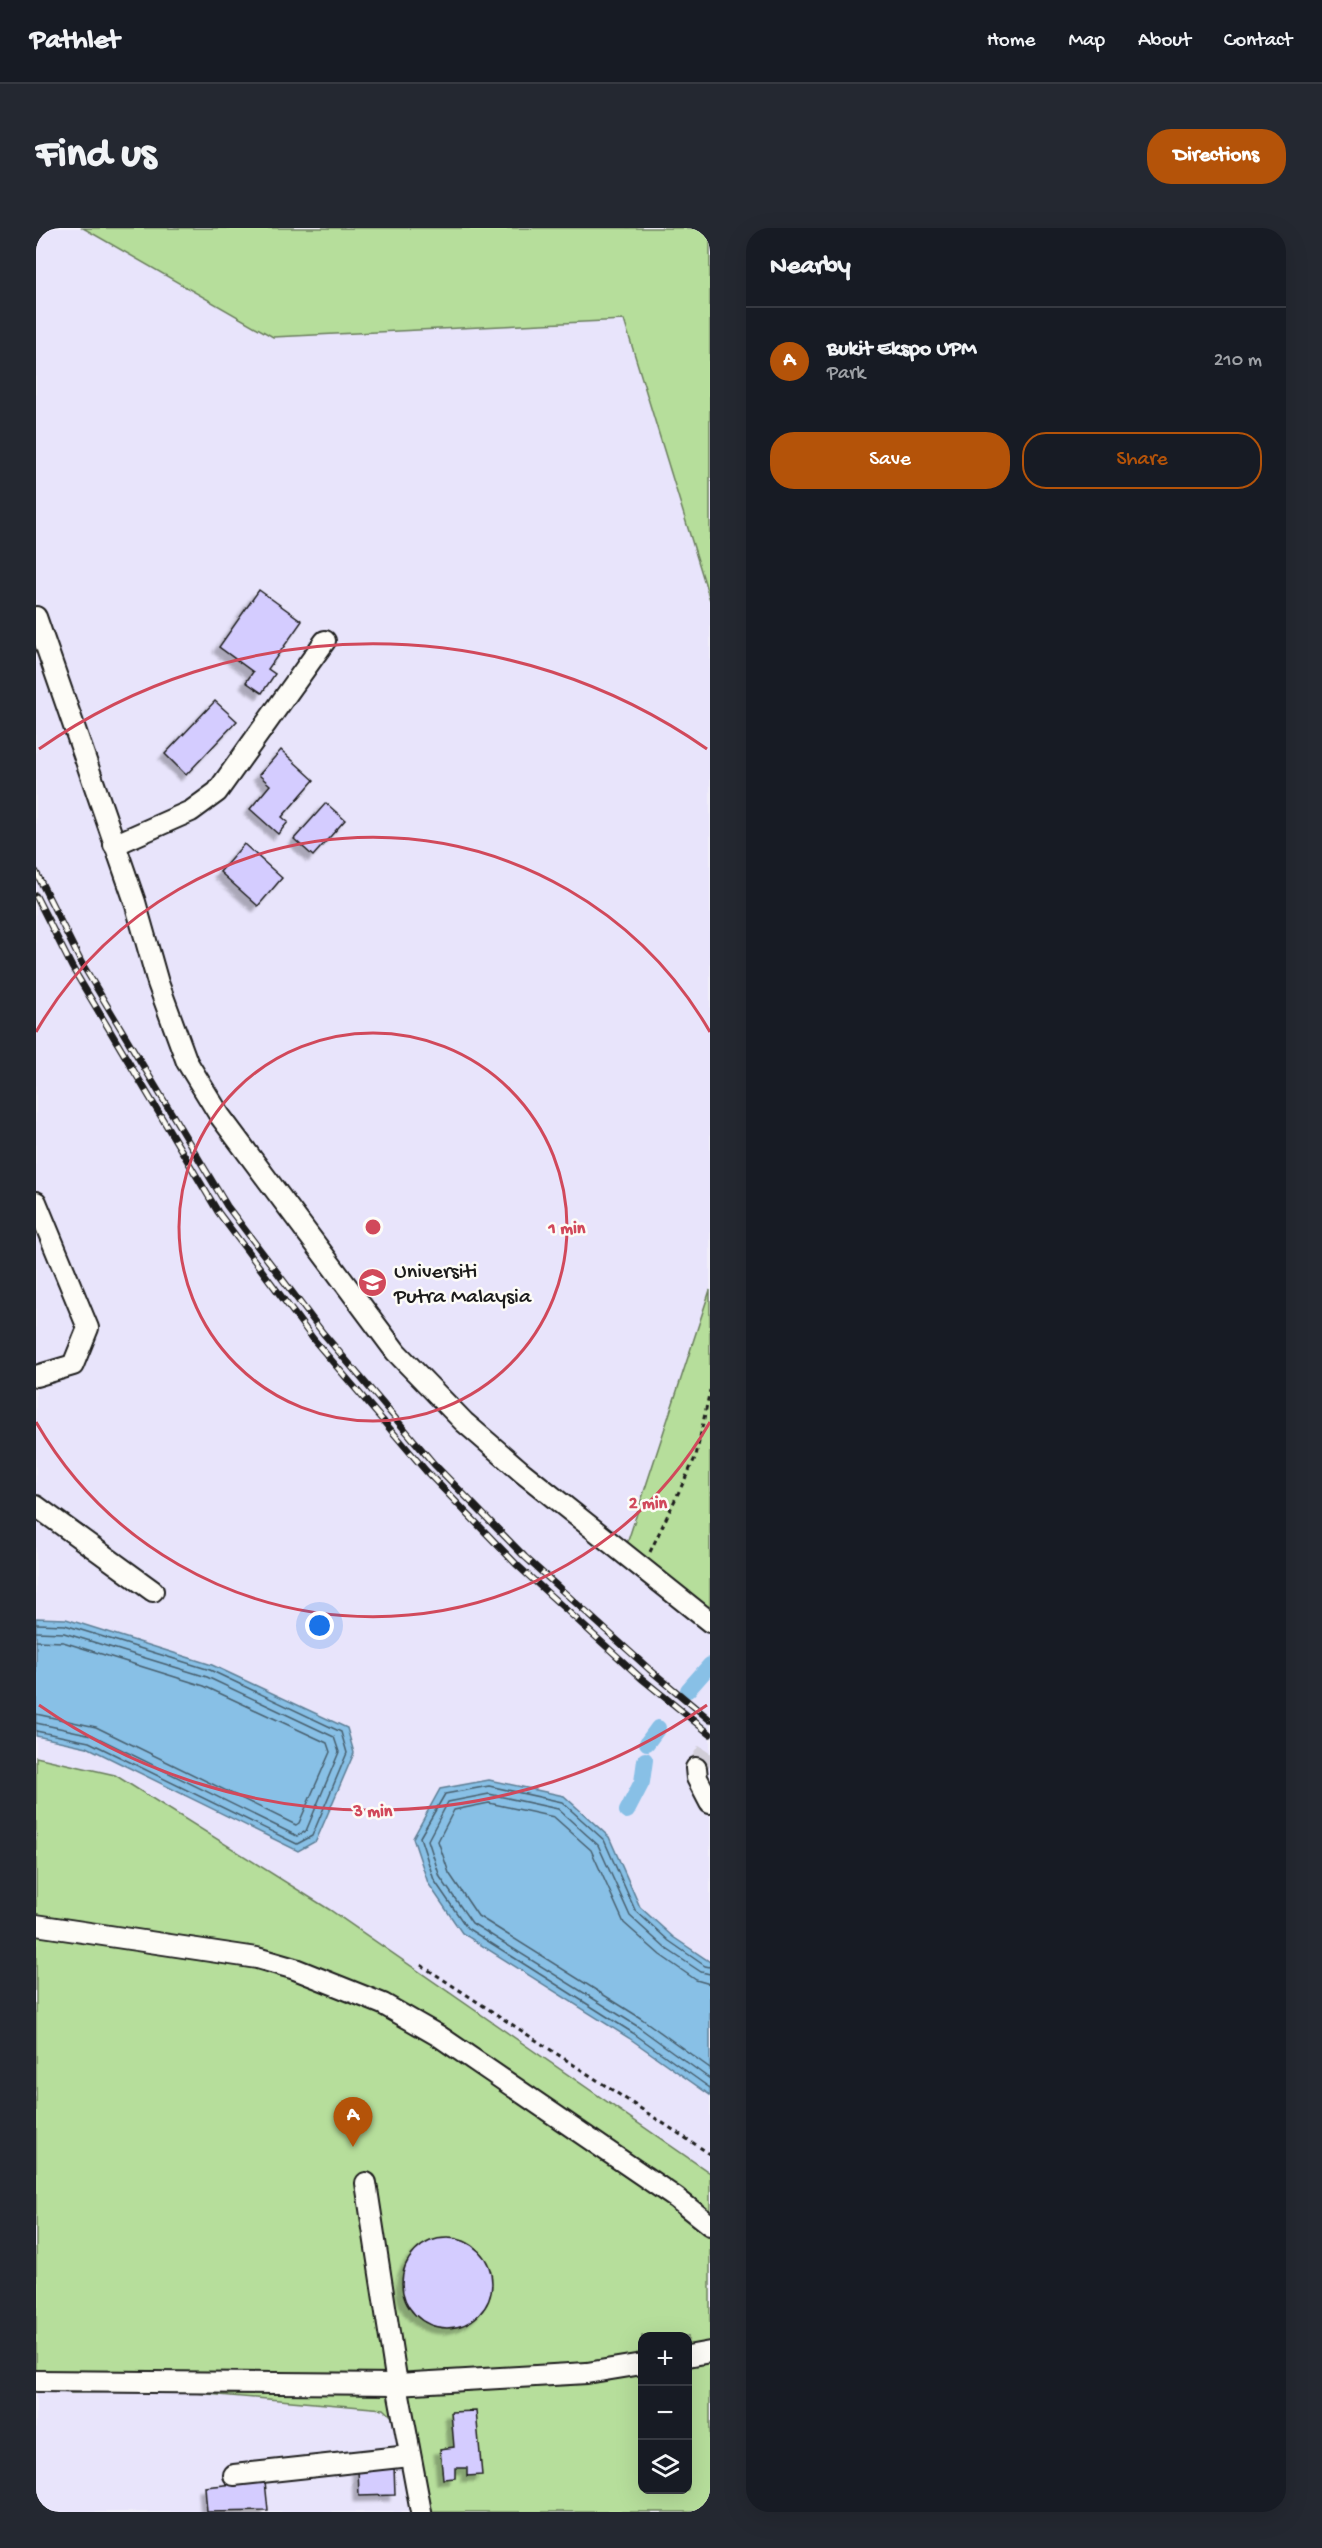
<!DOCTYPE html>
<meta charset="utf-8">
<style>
body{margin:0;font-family:"Gochi Hand",sans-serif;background:#242831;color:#f1f3f6}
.controls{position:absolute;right:18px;bottom:18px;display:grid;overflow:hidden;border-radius:12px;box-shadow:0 6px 24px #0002}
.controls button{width:54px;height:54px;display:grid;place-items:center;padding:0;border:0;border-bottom:2px solid #363941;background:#171b24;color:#f1f3f6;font:30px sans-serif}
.you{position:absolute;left:284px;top:1398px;width:21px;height:21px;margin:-15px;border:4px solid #fff;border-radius:50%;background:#1a73e8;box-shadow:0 0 0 9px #1a73e833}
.badge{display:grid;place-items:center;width:39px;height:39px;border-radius:50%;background:#b45309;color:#fff;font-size:20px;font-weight:700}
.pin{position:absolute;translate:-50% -50px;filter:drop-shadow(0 2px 3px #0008)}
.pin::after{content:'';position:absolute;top:32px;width:21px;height:18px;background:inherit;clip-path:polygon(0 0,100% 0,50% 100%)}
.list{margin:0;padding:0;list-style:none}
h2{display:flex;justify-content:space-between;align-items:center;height:78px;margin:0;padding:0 24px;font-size:26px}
h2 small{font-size:20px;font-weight:400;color:#9ea1a6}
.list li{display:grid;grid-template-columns:39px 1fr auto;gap:18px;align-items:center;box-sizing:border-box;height:108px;padding:0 24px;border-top:2px solid #363941}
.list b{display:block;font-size:22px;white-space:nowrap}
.list p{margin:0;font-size:20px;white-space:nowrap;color:#9ea1a6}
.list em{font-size:20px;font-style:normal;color:#9ea1a6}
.actions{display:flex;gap:12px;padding:18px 24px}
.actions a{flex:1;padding:14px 0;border:2px solid #b45309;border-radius:24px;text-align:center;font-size:21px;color:#b45309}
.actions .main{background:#b45309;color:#fff}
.icon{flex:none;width:33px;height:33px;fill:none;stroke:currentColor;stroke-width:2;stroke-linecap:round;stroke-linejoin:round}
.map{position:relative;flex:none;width:674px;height:2284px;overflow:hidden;border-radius:24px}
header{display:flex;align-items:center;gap:36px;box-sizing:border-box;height:84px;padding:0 30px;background:#171b24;border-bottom:2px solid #363941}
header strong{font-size:28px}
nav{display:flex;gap:33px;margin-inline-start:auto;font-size:21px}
.intro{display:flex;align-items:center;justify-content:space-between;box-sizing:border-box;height:144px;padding:0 36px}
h1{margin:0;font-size:42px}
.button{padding:15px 27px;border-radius:24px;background:#b45309;color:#fff;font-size:21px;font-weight:700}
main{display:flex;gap:36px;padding:0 36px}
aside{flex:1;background:#171b24;border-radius:24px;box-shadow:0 6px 24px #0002}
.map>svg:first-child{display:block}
.built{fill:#e8e4fb;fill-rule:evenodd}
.green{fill:#b6de9b;stroke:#697d5c;stroke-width:1.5;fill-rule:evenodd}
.water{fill:#88c0e6;stroke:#5d7e95;stroke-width:1.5}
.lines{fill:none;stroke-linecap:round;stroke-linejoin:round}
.shore{stroke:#475e6d;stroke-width:1.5}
.canal{stroke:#88c0e6;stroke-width:16}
.building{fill:#d4ccff;stroke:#1c1c1c;stroke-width:1.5;filter:url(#shadow)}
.minor-tunnel{stroke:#d1ced8;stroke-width:20;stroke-dasharray:20 10;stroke-linecap:butt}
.minor-casing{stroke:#1c1c1c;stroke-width:24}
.path{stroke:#1c1c1c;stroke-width:3;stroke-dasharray:4.5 4.5;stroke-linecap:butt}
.minor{stroke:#fdfcf7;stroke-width:20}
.rail-casing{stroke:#1c1c1c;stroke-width:7}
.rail{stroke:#fdfcf7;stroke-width:4.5;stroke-dasharray:14;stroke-linecap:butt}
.ring{fill:none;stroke:#d1495b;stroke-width:3}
.labels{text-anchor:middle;stroke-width:5;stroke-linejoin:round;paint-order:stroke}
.poi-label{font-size:22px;fill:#1c1c1c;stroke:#fdfcf7;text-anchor:start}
.centre{fill:#d1495b;stroke:#fdfcf7;stroke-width:3}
.ring-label{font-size:18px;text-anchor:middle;font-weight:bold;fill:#d1495b;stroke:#fdfcf7;stroke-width:5;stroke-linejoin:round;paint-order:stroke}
</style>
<header>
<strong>Pathlet</strong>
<nav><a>Home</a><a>Map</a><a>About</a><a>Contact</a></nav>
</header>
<div class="intro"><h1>Find us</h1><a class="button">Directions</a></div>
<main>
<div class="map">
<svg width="674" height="2284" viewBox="0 0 674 2284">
<defs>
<filter id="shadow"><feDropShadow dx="-5.5" dy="5.5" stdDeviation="1.5" flood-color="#0004"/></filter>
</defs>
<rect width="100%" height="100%" fill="#f1eef9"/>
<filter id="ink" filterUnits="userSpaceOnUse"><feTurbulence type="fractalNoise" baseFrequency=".0167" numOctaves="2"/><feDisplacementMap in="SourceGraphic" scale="12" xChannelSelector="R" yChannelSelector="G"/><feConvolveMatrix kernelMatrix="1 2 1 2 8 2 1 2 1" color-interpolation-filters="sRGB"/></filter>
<g filter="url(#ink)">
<path class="built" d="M 0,0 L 674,0 L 674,2284 L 0,2284 ZM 606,2108 L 652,2108 L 652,2262 L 606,2262 Z"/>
<g class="green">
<polygon points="47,0 674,0 674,372 588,92 237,109"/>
<polygon points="674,1062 674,1387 588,1325"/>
<path d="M 0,1529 L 79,1547 L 294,1682 L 674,1945 L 674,2284 L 396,2284 L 377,2209 L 348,2181 L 136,2163 L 36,2165 L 0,2161 ZM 606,2108 L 652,2108 L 652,2262 L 606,2262 Z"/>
</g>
<g class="water">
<polygon points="0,1390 30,1391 176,1437 311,1500 318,1525 280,1613 262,1623 51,1519 0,1508"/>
<polygon points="453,1552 528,1568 573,1609 604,1679 637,1709 674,1734 674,1867 593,1810 426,1705 392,1655 377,1610 404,1561"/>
</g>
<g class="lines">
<g class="shore">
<polyline points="0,1396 29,1397 174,1442 305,1504 311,1525 276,1608 261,1616 53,1514 0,1503"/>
<polyline points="0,1404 28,1405 171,1449 298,1509 303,1524 270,1603 261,1608 56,1507 0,1495"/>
<polyline points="0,1413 27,1414 168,1458 291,1515 294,1524 263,1595 260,1597 60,1499 0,1486"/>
<polyline points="674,1739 669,1738 633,1713 599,1682 568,1612 526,1574 453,1558 409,1566 384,1609 398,1652 431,1700 597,1805 674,1860"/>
<polyline points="674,1746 665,1744 629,1720 594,1688 562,1617 522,1581 453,1566 412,1574 392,1612 404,1649 436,1695 601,1798 674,1851"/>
<polyline points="674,1756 660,1752 624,1727 588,1695 555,1622 518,1589 453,1575 418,1582 402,1613 413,1645 442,1688 606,1791 674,1840"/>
</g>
<g class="canal">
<polyline points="652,1462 674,1437"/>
<polyline points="611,1515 622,1500"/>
<polyline points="591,1583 606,1554 609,1532"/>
</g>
</g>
<g class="building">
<polygon points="223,362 266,393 232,441 239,446 226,465 210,454 217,444 183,419"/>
<polygon points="179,473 201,493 150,547 129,526"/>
<polygon points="245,522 278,552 246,589 252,594 242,606 214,581 234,557 223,547"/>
<polygon points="290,575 309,592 277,628 258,611"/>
<polygon points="208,616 246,650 222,678 184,644"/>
<circle cx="411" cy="2055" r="45"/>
<polygon points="440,2183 446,2247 431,2248 431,2240 419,2240 419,2250 407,2251 404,2221 418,2219 415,2184"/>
<polygon points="358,2237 359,2267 323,2268 322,2239"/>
<polygon points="229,2253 232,2283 171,2284 169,2259"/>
</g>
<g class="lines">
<polyline class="minor-tunnel" points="660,1540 674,1519"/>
<defs>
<g id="minor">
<polyline points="0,389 99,674 122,755 151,834 184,888 360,1124 428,1194 487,1245 674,1394"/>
<polyline points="78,617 155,583 181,564 289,413"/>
<polyline points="0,974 52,1100 37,1137 0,1148"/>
<polyline points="0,1278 117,1363"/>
<polyline points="660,1540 661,1550 674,1575"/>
<polyline points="0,1697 221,1730 259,1741 347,1776 403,1808 640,1970 674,1997"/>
<polyline points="330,1955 361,2156 385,2284"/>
<polyline points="652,2128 674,2124"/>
<polyline points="0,2153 361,2156 551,2145 606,2136"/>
<polyline points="198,2247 373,2228"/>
</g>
</defs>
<use href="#minor" class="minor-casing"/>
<g class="path">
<polyline points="614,1324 660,1228 674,1162"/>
<polyline points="385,1737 674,1926"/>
</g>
<use href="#minor" class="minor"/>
<defs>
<g id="rail">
<polyline points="0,644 45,734 191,978 287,1105 398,1236 489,1329 613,1441 674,1492"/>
<polyline points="0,668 36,739 182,984 278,1112 390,1243 481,1337 605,1450 674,1506"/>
</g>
</defs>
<use href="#rail" class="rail-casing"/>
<use href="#rail" class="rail"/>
</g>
</g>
<g class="ring">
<circle cx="337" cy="999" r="194"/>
<path d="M674 1194A389 389 0 0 1 0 1194M0 804A389 389 0 0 1 674 804"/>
<path d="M671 1477A583 583 0 0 1 3 1477M3 521A583 583 0 0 1 671 521"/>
</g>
<defs>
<symbol id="university-disc" viewBox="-11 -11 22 22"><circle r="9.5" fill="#d1495b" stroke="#fdfcf7"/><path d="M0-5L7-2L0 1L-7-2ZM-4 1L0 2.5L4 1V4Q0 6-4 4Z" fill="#fff"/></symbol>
</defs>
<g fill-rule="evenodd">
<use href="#university-disc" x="320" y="1038" width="33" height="33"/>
</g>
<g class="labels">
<g class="poi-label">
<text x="358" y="1049">Universiti<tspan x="358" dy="25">Putra Malaysia</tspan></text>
</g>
</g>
<circle cx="337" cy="999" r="9" class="centre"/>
<g class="ring-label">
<text x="531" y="1005">1 min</text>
<text x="612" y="1280">2 min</text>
<text x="337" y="1588">3 min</text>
</g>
</svg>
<div class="controls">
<button>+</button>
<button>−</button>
<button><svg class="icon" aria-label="layers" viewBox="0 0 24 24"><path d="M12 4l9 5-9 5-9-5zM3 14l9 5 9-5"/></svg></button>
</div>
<div class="you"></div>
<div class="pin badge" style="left:317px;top:1919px">A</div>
</div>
<aside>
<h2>Nearby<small></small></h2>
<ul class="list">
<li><span class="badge">A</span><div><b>Bukit Ekspo UPM</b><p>Park</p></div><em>210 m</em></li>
</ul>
<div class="actions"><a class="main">Save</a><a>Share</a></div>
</aside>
</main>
